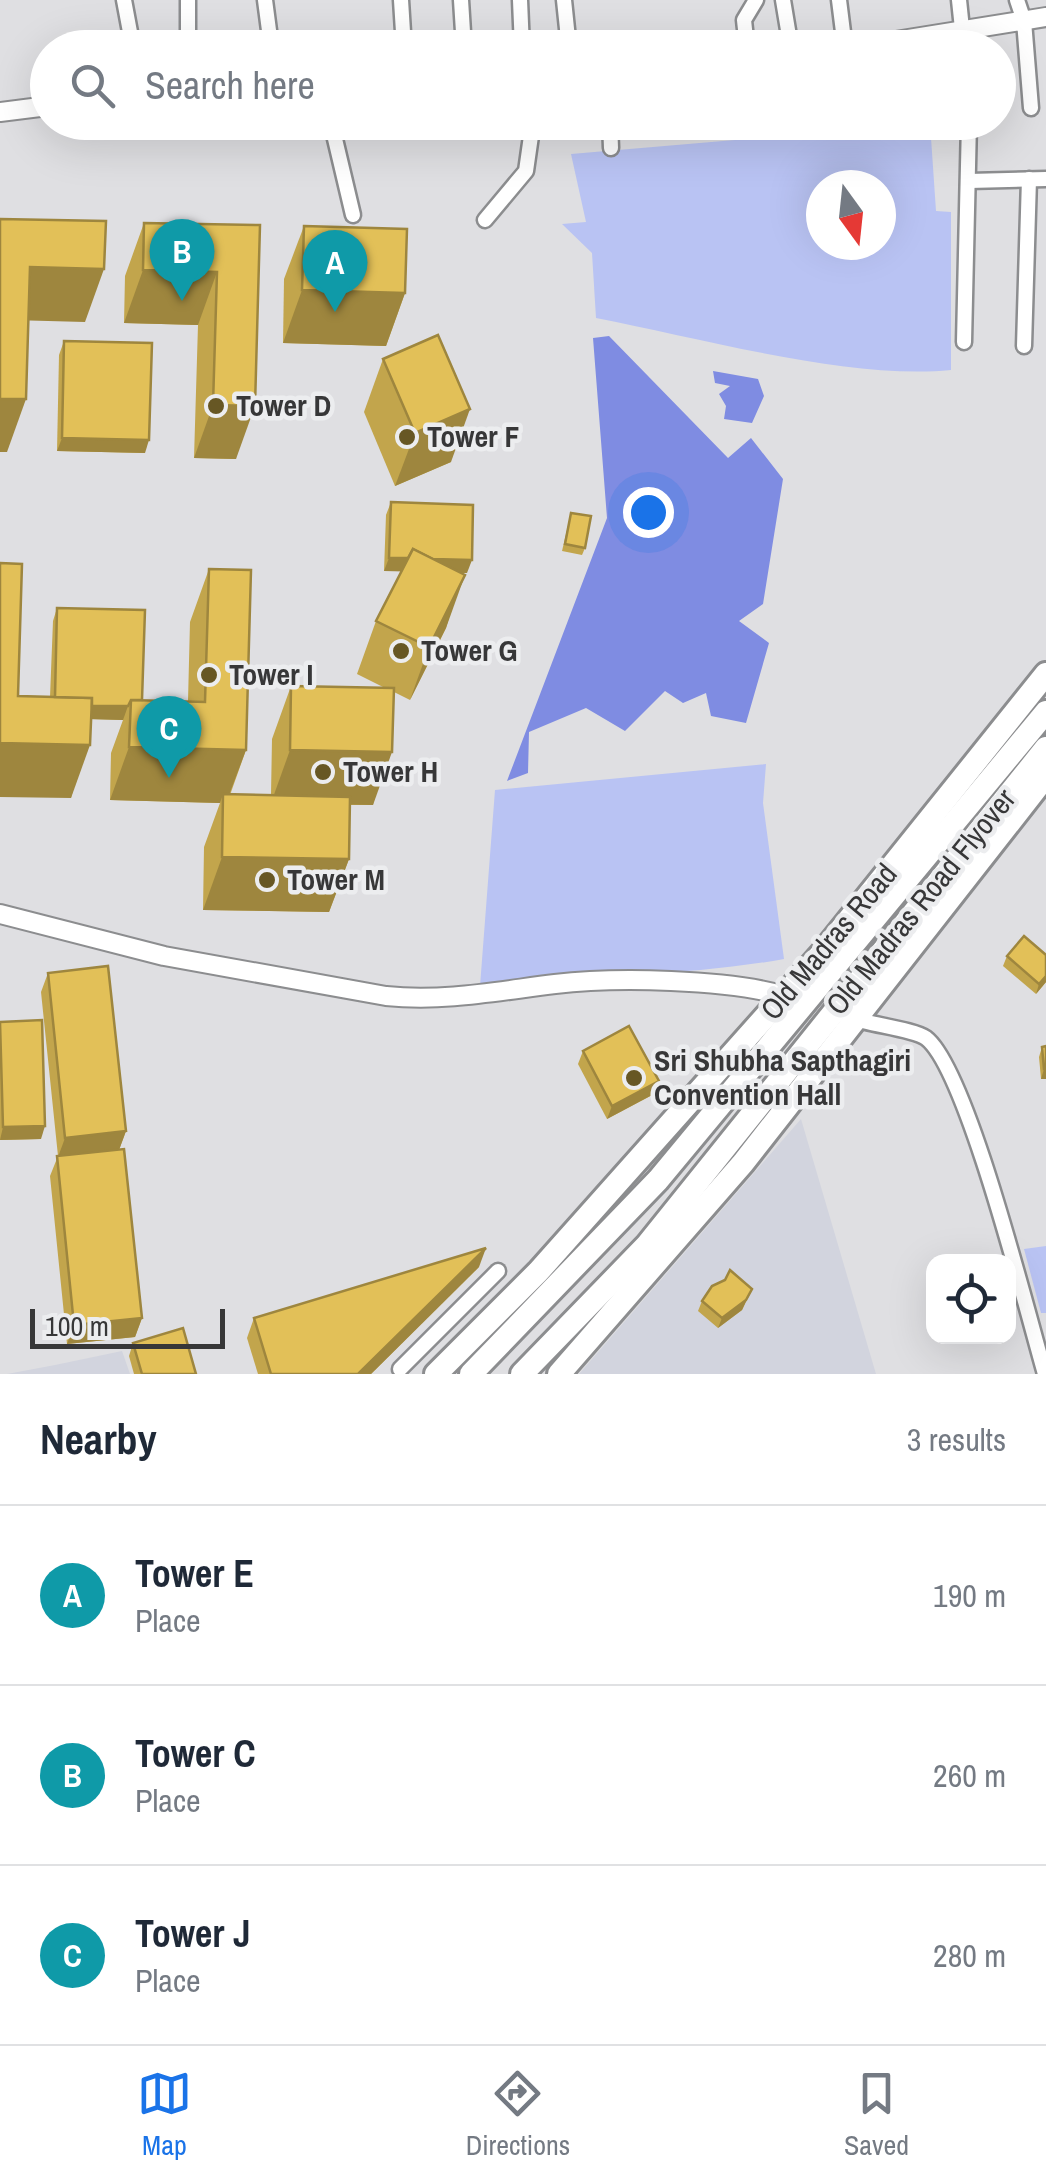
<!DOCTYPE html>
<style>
body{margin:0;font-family:"Archivo Narrow",sans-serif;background:#f6f6f7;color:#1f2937}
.controls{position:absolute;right:30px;bottom:30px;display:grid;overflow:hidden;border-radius:20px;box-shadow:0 10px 40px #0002}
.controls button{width:90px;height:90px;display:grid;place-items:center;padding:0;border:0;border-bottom:2px solid #e0e1e3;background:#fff;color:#1f2937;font:50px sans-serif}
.compass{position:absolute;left:806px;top:170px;width:90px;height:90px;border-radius:50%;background:#fff;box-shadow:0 10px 40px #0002;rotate:165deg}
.scale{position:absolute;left:30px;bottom:25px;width:195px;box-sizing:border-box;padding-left:10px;border:5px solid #373738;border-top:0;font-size:28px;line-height:35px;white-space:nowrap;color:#373738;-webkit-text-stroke:8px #ecedef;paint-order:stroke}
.you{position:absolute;left:648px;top:512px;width:35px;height:35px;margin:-25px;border:8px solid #fff;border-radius:50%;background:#1a73e8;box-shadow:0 0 0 15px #1a73e833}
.badge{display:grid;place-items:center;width:65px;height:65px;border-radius:50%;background:#1a73e8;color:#fff;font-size:32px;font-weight:700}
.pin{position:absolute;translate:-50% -82px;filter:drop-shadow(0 2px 5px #0008)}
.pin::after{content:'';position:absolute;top:52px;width:35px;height:30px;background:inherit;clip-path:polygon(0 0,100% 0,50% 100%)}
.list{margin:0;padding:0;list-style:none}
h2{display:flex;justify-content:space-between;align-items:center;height:130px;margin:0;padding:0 40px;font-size:42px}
h2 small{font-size:32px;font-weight:400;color:#747a83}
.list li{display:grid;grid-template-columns:65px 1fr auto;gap:30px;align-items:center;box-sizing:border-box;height:180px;padding:0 40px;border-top:2px solid #e0e1e3}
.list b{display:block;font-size:38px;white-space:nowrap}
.list p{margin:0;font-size:32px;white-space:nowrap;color:#747a83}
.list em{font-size:32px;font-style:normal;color:#747a83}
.icon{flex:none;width:55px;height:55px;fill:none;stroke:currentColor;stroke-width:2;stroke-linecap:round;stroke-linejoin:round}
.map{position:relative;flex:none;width:1046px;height:1374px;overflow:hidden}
.search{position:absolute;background:#fff;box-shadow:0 10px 40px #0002;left:30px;right:30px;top:30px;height:110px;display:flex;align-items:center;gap:25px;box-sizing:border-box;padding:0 35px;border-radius:55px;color:#747a83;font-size:38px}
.sheet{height:670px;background:#fff}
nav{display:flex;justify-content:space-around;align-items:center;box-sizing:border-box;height:140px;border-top:2px solid #e0e1e3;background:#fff;font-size:28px;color:#747a83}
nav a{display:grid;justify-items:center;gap:5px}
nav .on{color:#1a73e8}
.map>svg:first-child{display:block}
.built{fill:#d2d4de}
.green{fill:#b9c3f3;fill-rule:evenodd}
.water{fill:#7f8ce2}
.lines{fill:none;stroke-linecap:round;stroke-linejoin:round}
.minor-casing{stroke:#8c8d8f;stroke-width:19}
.tertiary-casing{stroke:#8c8d8f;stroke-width:22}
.primary-casing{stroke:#8c8d8f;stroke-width:28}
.trunk-casing{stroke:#8c8d8f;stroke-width:28}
.minor{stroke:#fff;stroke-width:14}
.tertiary{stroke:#fff;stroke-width:18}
.primary{stroke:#fff;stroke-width:22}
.trunk{stroke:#fff;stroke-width:22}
.wall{fill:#c2a54c}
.shaded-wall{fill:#9e863e}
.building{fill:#e2c058;stroke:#9e863e;stroke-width:2.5}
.poi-dot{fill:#675724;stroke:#ecedef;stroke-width:4}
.labels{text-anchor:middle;stroke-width:9;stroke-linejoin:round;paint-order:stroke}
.poi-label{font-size:30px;font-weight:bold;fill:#373738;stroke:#ecedef;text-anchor:start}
.street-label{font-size:30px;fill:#373738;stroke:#ecedef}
</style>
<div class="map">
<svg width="1046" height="1374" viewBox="0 0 1046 1374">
<rect width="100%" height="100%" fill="#dfdfe2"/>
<g class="built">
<polygon points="801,1119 876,1374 579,1374"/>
<polygon points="122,1351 130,1374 7,1374 55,1365"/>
</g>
<g class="green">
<path d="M 869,123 L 930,123 L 936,211 L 951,212 L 951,370 C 849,380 700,338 596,318 L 592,253 L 562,224 L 586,222 L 571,154 L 782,136 ZM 821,185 L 881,185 L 881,245 L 821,245 Z"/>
<path d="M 766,764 L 763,803 L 784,959 C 684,977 581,975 480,986 L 495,790 Z"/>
<polygon points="1046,1246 1046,1313 1041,1313 1024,1249"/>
</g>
<g class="water">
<polygon points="609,336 728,458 751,438 783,479 763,604 739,621 769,643 746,723 711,716 706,693 683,703 665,691 625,731 586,708 529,732 528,773 507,781 607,518 593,338"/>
<polygon points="713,371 758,379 764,396 752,423 724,419 726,406 719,394 730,386 715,383"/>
</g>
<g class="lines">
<defs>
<g id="minor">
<polyline points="124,0 133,48"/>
<polyline points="265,0 270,38"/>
<polyline points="401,0 404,48"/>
<polyline points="461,0 464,48"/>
<polyline points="520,0 522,48"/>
<polyline points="564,0 569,48"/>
<polyline points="783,0 791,48"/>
<polyline points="839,0 845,48"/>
<polyline points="959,0 964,48"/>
<polyline points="1017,0 1024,21 1031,108"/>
<polyline points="188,48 188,0"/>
<polyline points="747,48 744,20 756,0"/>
<polyline points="331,122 353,215"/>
<polyline points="610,122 611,148"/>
<polyline points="969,181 1046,179"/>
<polyline points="485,220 526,171 533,122"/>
<polyline points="964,342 969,122"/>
<polyline points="1024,346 1029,179"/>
<path d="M 852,1018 C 871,1025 913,1029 926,1038 C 967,1069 1027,1312 1045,1374"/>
<polyline points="400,1369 498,1271"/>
</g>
<g id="tertiary">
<polyline points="852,48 1046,17"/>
<polyline points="0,112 48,106"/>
<path d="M 0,914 L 164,956 L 386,996 C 444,1002 498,991 555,984 C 615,977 728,979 785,996"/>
</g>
<g id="primary">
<polyline points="436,1374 538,1272 823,952 1046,674"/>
<polyline points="559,1374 743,1163 1046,776"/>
</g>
<g id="trunk">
<polyline points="471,1374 658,1180 1046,712"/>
<polyline points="522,1374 647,1245 1046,748"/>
</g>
</defs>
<use href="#minor" class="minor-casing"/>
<use href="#tertiary" class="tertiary-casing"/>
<use href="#primary" class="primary-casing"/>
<use href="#trunk" class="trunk-casing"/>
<use href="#minor" class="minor"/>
<use href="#tertiary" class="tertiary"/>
<use href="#primary" class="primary"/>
<use href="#trunk" class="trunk"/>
</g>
<g class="wall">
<polygon points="144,223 260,225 236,459 194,458 198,325 124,323 125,276"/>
<polygon points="304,226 405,293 386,346 283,343 284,279"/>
<polygon points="64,341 145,453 57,451 59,355"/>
<polygon points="383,359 451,462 395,486 364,412"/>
<polygon points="391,502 467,573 462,573 446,628 410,700 394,692 373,805 350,805 349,859 329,912 203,910 204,847 220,803 110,800 111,753 123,720 91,719 71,798 18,696 50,697 53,621 57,608 142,700 188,701 190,622 209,569 246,750 230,795 271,795 272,739 291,686 385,688 357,674 376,621 401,571 384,571 386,515"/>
<polygon points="571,513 585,548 582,555 562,551"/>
<polygon points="1007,956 1046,982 1036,994 1003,966"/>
<polygon points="48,973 126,1131 119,1150 142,1318 135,1337 67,1344 50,1176 58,1156 41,992"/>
<polygon points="0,1022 41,1139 0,1140"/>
<polygon points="1042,1047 1046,1079 1041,1079 1039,1057"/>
<polygon points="583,1051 659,1081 654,1094 607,1119 578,1064"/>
<polygon points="479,1267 371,1374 258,1374 247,1338 254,1318"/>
<polygon points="752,1289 742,1310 718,1328 698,1311 702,1301"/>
<polygon points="133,1343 196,1374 134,1374 129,1356"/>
</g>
<g class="shaded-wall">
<polygon points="30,267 104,269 85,322 11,320"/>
<polygon points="143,270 217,272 198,325 124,323"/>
<polygon points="302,290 405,293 386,346 283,343"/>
<polygon points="0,399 26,399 7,452 0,452"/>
<polygon points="213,405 255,406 236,459 194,458"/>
<polygon points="470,409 451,462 395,486 415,433"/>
<polygon points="62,438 149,440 145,453 57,451"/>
<polygon points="389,558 472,560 467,573 384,571"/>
<polygon points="465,575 446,628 410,700 429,647"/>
<polygon points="54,705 128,706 123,720 50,718"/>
<polygon points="0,743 90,745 71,798 0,797"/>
<polygon points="129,747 246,750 226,803 223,794 220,803 110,800"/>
<polygon points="290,750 392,752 373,805 271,803"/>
<polygon points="222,857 349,859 329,912 203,910"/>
<polygon points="1046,976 1046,982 1036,994 1039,984"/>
<polygon points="1044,1069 1046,1069 1046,1079 1041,1079"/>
<polygon points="659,1081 654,1094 607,1119 612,1106"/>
<polygon points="45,1126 41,1139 0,1140 3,1127"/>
<polygon points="126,1131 119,1150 58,1157 65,1138"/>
<polygon points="486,1248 479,1267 371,1374 358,1374"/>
<polygon points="752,1289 742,1310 718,1328 722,1318"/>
<polygon points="142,1318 135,1337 67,1344 74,1325"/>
</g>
<g class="building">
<polygon points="0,219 106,221 104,269 30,267 26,399 0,399"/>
<polygon points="144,223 260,225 255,406 213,405 217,272 143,270"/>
<polygon points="304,226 407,229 405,293 302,290"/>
<polygon points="438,335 470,409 415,433 383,359"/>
<polygon points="64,341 152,343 149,440 62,438"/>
<polygon points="391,502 473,505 472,560 433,559 413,549 408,558 389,558"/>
<polygon points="571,513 591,516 585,548 565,544"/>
<polygon points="413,549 465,575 429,647 376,621"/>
<polygon points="0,563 22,564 18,696 92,698 90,745 0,743"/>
<polygon points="209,569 251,570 246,750 129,747 131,700 205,702"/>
<polygon points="57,608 145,610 142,700 131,700 128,706 92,706 92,698 55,697"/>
<polygon points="291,686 394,688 392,752 290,750"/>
<polygon points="223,794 350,797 349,859 222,857"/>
<polygon points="1024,936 1046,955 1046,976 1039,984 1007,956"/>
<polygon points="108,966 126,1131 65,1138 48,973"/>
<polygon points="42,1020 45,1126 3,1127 0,1022"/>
<polygon points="629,1026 659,1081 612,1106 583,1051"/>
<polygon points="1046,1046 1046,1069 1044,1069 1042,1047"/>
<polygon points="124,1149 142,1318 74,1325 57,1156"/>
<polygon points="486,1248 358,1374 271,1374 254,1318"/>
<polygon points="730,1270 752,1289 746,1300 722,1318 702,1301 712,1286 725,1280"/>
<polygon points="183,1328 196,1374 142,1374 133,1343"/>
</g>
<g class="poi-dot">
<circle cx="216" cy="406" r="10"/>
<circle cx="407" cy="437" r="10"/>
<circle cx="401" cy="651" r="10"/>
<circle cx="209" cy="675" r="10"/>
<circle cx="323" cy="772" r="10"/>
<circle cx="267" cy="880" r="10"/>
<circle cx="634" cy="1078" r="10"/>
</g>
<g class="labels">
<g class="poi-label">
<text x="236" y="416">Tower D</text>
<text x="427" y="447">Tower F</text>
<text x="421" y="661">Tower G</text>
<text x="229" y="685">Tower I</text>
<text x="343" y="782">Tower H</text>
<text x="287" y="890">Tower M</text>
<text x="654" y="1071">Sri Shubha Sapthagiri<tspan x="654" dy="34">Convention Hall</tspan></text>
</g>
<g class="street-label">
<text transform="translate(921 902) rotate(-51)" y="10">Old Madras Road Flyover</text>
<text transform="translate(829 942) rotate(-50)" y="10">Old Madras Road</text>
</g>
</g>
</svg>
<div class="controls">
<button><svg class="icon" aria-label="locate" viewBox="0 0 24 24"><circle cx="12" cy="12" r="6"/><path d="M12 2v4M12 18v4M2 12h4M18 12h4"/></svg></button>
</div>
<svg class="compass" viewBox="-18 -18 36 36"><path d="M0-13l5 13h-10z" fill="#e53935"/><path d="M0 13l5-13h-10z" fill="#747a83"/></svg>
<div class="scale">100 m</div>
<div class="you"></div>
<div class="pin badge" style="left:335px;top:312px;background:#0f9aa8">A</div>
<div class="pin badge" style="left:182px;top:301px;background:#0f9aa8">B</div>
<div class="pin badge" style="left:169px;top:778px;background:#0f9aa8">C</div>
<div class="search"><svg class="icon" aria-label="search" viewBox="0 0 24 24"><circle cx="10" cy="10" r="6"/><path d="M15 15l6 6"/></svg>Search here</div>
</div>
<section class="sheet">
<h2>Nearby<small>3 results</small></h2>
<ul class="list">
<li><span class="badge" style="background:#0f9aa8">A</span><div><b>Tower E</b><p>Place</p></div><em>190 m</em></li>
<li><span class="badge" style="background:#0f9aa8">B</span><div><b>Tower C</b><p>Place</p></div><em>260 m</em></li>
<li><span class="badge" style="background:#0f9aa8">C</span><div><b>Tower J</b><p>Place</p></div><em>280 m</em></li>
</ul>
</section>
<nav>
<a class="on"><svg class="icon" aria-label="map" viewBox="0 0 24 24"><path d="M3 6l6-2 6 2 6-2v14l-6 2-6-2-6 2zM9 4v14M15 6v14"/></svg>Map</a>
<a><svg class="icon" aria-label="directions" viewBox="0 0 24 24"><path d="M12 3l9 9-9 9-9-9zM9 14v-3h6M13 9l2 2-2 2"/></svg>Directions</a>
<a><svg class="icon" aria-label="saved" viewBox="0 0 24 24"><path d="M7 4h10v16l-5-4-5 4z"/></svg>Saved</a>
</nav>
